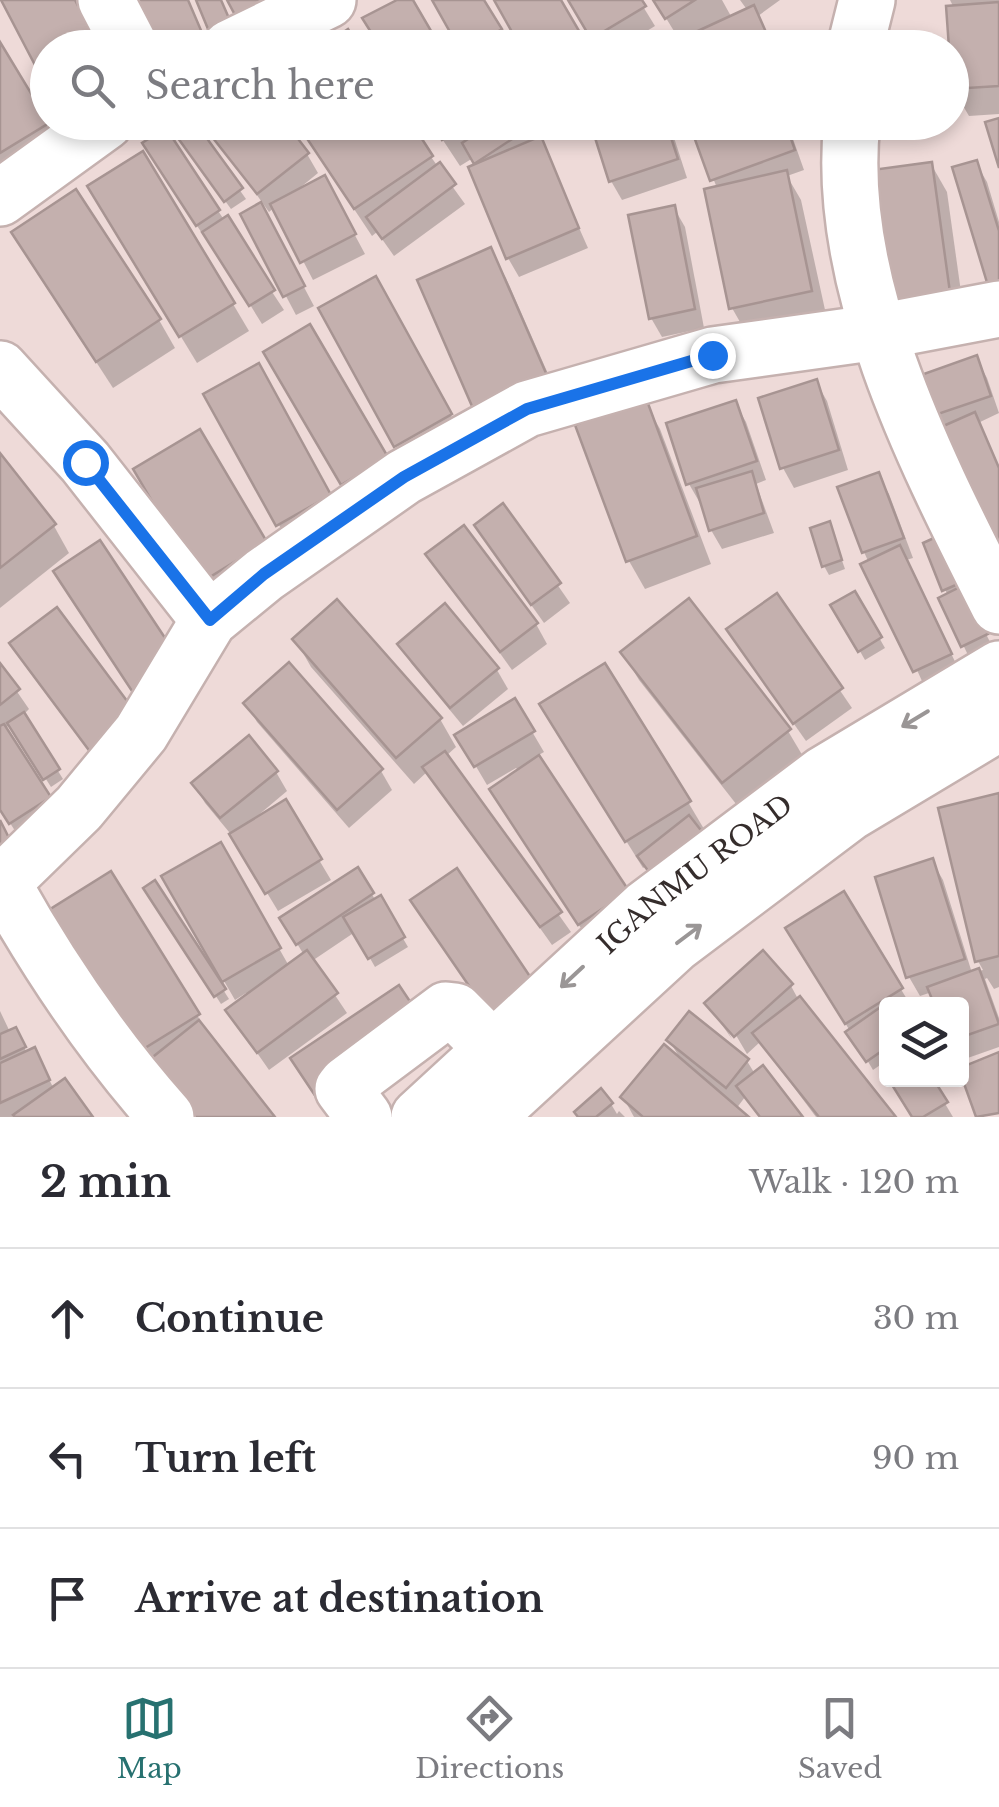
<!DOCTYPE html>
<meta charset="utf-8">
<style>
body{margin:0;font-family:"Libre Baskerville",serif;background:#f7f7f7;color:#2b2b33}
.controls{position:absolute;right:30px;bottom:30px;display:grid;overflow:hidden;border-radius:10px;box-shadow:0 5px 15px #0003}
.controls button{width:90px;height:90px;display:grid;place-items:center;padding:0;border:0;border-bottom:2px solid #e1e1e2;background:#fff;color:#2b2b33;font:50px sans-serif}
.stop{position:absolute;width:30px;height:30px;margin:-22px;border:8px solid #1a73e8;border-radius:50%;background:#fff}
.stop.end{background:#1a73e8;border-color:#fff;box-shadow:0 2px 10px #0008}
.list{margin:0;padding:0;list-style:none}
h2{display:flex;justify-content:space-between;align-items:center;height:130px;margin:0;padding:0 40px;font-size:42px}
h2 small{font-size:32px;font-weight:400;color:#7c7c81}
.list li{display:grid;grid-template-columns:65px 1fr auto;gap:30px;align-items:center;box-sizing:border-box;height:140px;padding:0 40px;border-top:2px solid #e1e1e2}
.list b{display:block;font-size:38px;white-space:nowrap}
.list em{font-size:32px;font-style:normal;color:#7c7c81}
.icon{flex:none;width:55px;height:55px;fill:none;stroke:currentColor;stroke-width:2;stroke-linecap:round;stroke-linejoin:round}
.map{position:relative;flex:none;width:999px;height:1117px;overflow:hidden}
.search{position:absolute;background:#fff;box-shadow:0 5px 15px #0003;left:30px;right:30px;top:30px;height:110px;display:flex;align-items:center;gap:25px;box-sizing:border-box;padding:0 35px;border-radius:55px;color:#7c7c81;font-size:38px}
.sheet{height:550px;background:#fff}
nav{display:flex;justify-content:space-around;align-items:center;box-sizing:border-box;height:140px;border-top:2px solid #e1e1e2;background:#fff;font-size:28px;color:#7c7c81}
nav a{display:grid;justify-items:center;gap:5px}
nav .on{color:#277170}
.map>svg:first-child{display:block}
.shadow{fill:#0003}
.building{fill:#c4b0ae;stroke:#a79492;stroke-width:2.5}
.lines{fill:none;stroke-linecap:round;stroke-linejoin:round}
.minor-casing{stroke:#c5b1af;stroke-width:60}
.major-casing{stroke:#c5b1af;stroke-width:60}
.minor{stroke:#fff;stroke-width:55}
.major{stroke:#fff;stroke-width:55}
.oneway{stroke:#9a9696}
.route{stroke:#1a73e8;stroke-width:12}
.labels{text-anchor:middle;stroke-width:10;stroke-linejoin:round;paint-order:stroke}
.street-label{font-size:28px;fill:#352d2c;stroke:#eedad8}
</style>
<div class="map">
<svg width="999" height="1117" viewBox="0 0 999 1117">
<rect width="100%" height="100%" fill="#eedad8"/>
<g class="shadow">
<polygon points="481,0 509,48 462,48"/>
<polygon points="571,0 639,0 655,26 619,48 599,48"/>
<polygon points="655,0 722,0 732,18 748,11 740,0 780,0 758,16 773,48 667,48 680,41"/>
<polygon points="950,0 999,0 999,114 969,116 953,89 949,8 954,8"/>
<polygon points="0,47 63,152 0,190"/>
<polygon points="296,122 431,157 465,204 394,256 377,232 372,236"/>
<polygon points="431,122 550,122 552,126 526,142 540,140 588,248 519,277 508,258 478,166 473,158 460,166"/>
<polygon points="592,122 669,122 687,178 622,200 611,181"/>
<polygon points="697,122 787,122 804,170 787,176 801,200 827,319 748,336 732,308 717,188 696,135 703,133"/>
<polygon points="193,124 246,199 231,209 183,143"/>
<polygon points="165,131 284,310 262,324 211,242 209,244 156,163"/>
<polygon points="213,134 307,154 318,173 296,191 335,198 365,254 313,280 275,207 269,212"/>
<polygon points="976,163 987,182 999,222 999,300"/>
<polygon points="931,164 947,192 967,335 910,343"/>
<polygon points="674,208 685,227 704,328 662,337 651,318"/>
<polygon points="107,215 233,304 249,331 197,363"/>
<polygon points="243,215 271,225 314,306 296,315"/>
<polygon points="490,250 506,278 563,408 493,440"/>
<polygon points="30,260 159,320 175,348 113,388"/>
<polygon points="391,306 466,443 412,473 321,309"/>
<polygon points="976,358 987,378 999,413 978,423 999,468 999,579 945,428 937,414"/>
<polygon points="258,367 345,523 294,552 207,395"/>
<polygon points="816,382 827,401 848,470 794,488 783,468 761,400"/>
<polygon points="644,401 660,429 711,564 645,589 629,561 578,426"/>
<polygon points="735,403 746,422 766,480 756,484 774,533 722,549 711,530 703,502 700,503 689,484"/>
<polygon points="0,457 54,526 69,553 0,608"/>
<polygon points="136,470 281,571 218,609"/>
<polygon points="878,475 889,494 913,558 906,560 961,674 926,690 864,552 841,488"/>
<polygon points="503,506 570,603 544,623 488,544"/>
<polygon points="829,524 845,569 829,575 824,566"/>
<polygon points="926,544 965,592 991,644 968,655 941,600 948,596"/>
<polygon points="429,554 536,624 547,644 512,670"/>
<polygon points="854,594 885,648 865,660 834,606"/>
<polygon points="776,597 852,708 806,741 741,649"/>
<polygon points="295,639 440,719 456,747 446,756 571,932 552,945 428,771 414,784 311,667"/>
<polygon points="400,644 497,670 508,689 463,726 411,663"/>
<polygon points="623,653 788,731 804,758 740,809 639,680"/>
<polygon points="0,667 29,709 23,715 63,779 51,787 11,724 4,729 60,817 22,842 0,807"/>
<polygon points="514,701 544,752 537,756 627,892 596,951 508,817 519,771 516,768 487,785 458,736"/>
<polygon points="246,703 381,771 392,790 349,828 257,722"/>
<polygon points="559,733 688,802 704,829 643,868"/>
<polygon points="276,772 287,791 255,818 256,820 285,803 331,880 278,911 234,838 205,803 194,784"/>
<polygon points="999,795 999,987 994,989 987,978 985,979 999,1018 999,1047 962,1060 962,1004 936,1004 932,992 920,996 909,977 878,878 932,861 943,880 972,973 983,970 978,961"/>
<polygon points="220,845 289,966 304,955 282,919 357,870 376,901 380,899 408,947 375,967 355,932 312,961 347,1013 269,1070 228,1011 248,996 246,993 235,1000 164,877"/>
<polygon points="155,883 229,999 221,1004 147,889"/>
<polygon points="843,895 910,1004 886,1004 886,1061 873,1070 789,928"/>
<polygon points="63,941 197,1015 213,1042 175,1117"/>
<polygon points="791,986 797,997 892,1117 816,1117 760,1042 747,1054 730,1025 726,1028 732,1039 707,1004"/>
<polygon points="0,1011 10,1032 15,1030 27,1053 34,1050 54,1089 90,1117 0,1117"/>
<polygon points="669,1040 747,1061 755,1074 800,1117 759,1117 745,1097 736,1109 745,1117 634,1117 623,1097 681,1060"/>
<polygon points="891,1080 931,1080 953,1117 914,1117"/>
<polygon points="611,1104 617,1114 619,1111 625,1117 579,1117"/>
</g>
<g class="building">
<polygon points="1,0 75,0 99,48 48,48 48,90"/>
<polygon points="128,0 188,0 206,42 193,48 148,48"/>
<polygon points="196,0 221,0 235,32 213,41"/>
<polygon points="227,0 295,0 242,28"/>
<polygon points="397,0 413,0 441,48 381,48 362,18"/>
<polygon points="432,0 484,0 502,29 470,48 459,48"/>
<polygon points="494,0 561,0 589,48 521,48"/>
<polygon points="568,0 642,0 646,6 591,39"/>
<polygon points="653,0 695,0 665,19"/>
<polygon points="999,2 999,86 952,89 952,48 949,48 946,6"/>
<polygon points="754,5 773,48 661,48"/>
<polygon points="348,29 360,48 320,48"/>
<polygon points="502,37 510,48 484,48"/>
<polygon points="0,42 49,123 0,153"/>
<polygon points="999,118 999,168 985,122"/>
<polygon points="191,122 195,122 243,188 224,202 175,134"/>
<polygon points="223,122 285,122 309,153 257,194 209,133"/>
<polygon points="296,122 411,122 433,156 354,209"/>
<polygon points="431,122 469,122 442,140"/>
<polygon points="494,122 538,122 474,164 462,143"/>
<polygon points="590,122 666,122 678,159 609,182"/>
<polygon points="724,122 785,122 795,150 710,181 693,134"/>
<polygon points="166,128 220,210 196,226 142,143"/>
<polygon points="541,136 579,228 506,259 468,167"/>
<polygon points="143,151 235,303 179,337 87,186"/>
<polygon points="977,160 999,231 999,285 989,289 952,167"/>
<polygon points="440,162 456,184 382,239 366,217"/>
<polygon points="932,162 952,307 892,316 872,170"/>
<polygon points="787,170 812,291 729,309 704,189"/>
<polygon points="325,175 356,234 300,263 270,204"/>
<polygon points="76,189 161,319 96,362 11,232"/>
<polygon points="261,202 305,286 283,297 240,214"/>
<polygon points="675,205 695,309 649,319 628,215"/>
<polygon points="228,215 275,290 249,306 202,232"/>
<polygon points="491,247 549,380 475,413 417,280"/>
<polygon points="376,276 452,414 394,447 318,308"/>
<polygon points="310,324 388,457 341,485 263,352"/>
<polygon points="977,355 991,396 935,415 921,375"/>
<polygon points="259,363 331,495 276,526 203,394"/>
<polygon points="817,379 839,450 780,469 758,398"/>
<polygon points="646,398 697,536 626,562 575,425"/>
<polygon points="736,400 757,461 686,485 666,423"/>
<polygon points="975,412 999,468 999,585 932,431"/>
<polygon points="200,429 267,542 200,583 133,469"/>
<polygon points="0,453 56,524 0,568"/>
<polygon points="752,471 764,513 709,531 696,488"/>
<polygon points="879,472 904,538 862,553 837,487"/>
<polygon points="503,503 561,583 531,605 474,525"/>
<polygon points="830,521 842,560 822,567 810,528"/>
<polygon points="464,525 538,623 500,652 425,554"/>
<polygon points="945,533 965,581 942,591 923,543"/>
<polygon points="100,540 179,659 132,691 53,571"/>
<polygon points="900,545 952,654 913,672 860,564"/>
<polygon points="964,585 988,634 961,647 938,598"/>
<polygon points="855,591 882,637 858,652 830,605"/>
<polygon points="777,593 843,688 793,724 726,629"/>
<polygon points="689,598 791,729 722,783 620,652"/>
<polygon points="337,599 442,718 396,758 292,639"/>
<polygon points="445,603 499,668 450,708 397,644"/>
<polygon points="57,607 139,717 91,753 9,643"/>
<polygon points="289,662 383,769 337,810 243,703"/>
<polygon points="0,663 20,689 0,705"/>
<polygon points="605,663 691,801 625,842 539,704"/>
<polygon points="515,698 535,731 474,767 454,735"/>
<polygon points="24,712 60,769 43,780 7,723"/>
<polygon points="4,724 51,797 9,824 0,810 0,726"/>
<polygon points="249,735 278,771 220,818 191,783"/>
<polygon points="445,751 562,912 540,927 422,767"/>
<polygon points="539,755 629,891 578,925 489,789"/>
<polygon points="999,793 999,956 975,962 938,808"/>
<polygon points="286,799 322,859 265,894 229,834"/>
<polygon points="689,815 707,838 655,880 637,856"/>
<polygon points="0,820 18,856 0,865"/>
<polygon points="221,842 281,948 222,982 161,876"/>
<polygon points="933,858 965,959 906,978 875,877"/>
<polygon points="358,867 374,893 296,945 279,918"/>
<polygon points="457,868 535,984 489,1015 410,900"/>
<polygon points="111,871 200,1014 132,1056 44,913"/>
<polygon points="155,880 226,989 214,997 143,888"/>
<polygon points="844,891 903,988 845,1024 785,928"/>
<polygon points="381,895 405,937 368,959 343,917"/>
<polygon points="307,950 338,993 257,1053 225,1010"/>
<polygon points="763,950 793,984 734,1037 704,1003"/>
<polygon points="979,968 999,1024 962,1037 962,1004 934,1004 927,987"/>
<polygon points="399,985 425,1024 316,1097 290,1058"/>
<polygon points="800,996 896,1117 819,1117 752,1033"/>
<polygon points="882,1006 886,1012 886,1048 866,1062 845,1032"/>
<polygon points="689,1011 749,1059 726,1088 666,1040"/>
<polygon points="199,1020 275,1117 178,1117 139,1068"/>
<polygon points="16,1027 26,1047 0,1059 0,1034"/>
<polygon points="664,1044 749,1117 643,1117 620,1097"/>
<polygon points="35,1047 50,1080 0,1103 0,1063"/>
<polygon points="999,1052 999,1113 976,1117 962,1078 962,1067"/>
<polygon points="763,1065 803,1117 760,1117 736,1086"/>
<polygon points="65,1078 93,1117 15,1117 13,1115"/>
<polygon points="889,1080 934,1080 948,1102 923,1117 912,1117"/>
<polygon points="601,1088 613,1103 596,1117 578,1117 574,1112"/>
</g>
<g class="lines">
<defs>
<g id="minor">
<polyline points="106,0 131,48"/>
<polyline points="230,48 328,0"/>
<polyline points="855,48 867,0"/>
<path d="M 852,122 C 834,285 928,465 999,606"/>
<polyline points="0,198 105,122"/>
<polyline points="0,369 85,462 209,620"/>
<path d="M 3,884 C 50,968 102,1045 166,1117"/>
<polyline points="0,885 79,808 141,733 209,620 264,575 404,477 527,409 713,355 878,332 999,309"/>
<polyline points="364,1117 343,1089 347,1084 446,1010 455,1011 494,1050"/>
</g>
<g id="major">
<path id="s1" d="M 419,1117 L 646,908 L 824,774 L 999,669"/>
<polyline points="487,1117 675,944 849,813 999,723"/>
</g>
</defs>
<use href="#minor" class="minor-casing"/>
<use href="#major" class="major-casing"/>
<use href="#minor" class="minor"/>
<use href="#major" class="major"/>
</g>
<defs><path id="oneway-shaft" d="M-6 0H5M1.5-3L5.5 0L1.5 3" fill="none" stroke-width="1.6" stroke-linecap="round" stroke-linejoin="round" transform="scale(2.5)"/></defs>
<g class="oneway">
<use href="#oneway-shaft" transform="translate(915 719) rotate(149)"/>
<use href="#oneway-shaft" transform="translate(689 934) rotate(-37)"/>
<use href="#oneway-shaft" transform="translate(572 977) rotate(137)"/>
</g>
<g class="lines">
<polyline class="route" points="85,462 210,620 264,574 404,477 527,409 712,355"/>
</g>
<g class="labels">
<g class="street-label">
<text dy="10" stroke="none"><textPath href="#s1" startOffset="368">IGANMU ROAD</textPath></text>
</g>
</g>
</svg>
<div class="controls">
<button><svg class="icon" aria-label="layers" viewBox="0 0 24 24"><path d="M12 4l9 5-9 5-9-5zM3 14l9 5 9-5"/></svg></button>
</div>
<div class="stop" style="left:85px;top:462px"></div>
<div class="stop end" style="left:712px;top:355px"></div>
<div class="search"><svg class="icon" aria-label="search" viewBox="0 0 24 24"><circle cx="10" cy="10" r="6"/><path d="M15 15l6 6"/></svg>Search here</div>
</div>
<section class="sheet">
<h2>2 min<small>Walk · 120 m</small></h2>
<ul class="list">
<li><svg class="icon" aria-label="ahead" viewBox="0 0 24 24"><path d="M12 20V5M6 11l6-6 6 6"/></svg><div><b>Continue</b></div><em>30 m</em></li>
<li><svg class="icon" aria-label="left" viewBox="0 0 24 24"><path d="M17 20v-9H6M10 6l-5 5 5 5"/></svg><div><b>Turn left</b></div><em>90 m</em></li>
<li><svg class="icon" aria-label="arrive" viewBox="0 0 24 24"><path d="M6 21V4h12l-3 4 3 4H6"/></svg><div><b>Arrive at destination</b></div></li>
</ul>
</section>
<nav>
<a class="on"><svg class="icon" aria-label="map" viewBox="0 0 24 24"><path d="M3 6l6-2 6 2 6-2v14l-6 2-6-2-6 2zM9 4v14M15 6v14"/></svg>Map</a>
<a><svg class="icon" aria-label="directions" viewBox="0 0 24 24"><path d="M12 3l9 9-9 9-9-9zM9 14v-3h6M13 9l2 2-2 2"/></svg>Directions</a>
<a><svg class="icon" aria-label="saved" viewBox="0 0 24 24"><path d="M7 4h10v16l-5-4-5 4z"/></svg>Saved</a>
</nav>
